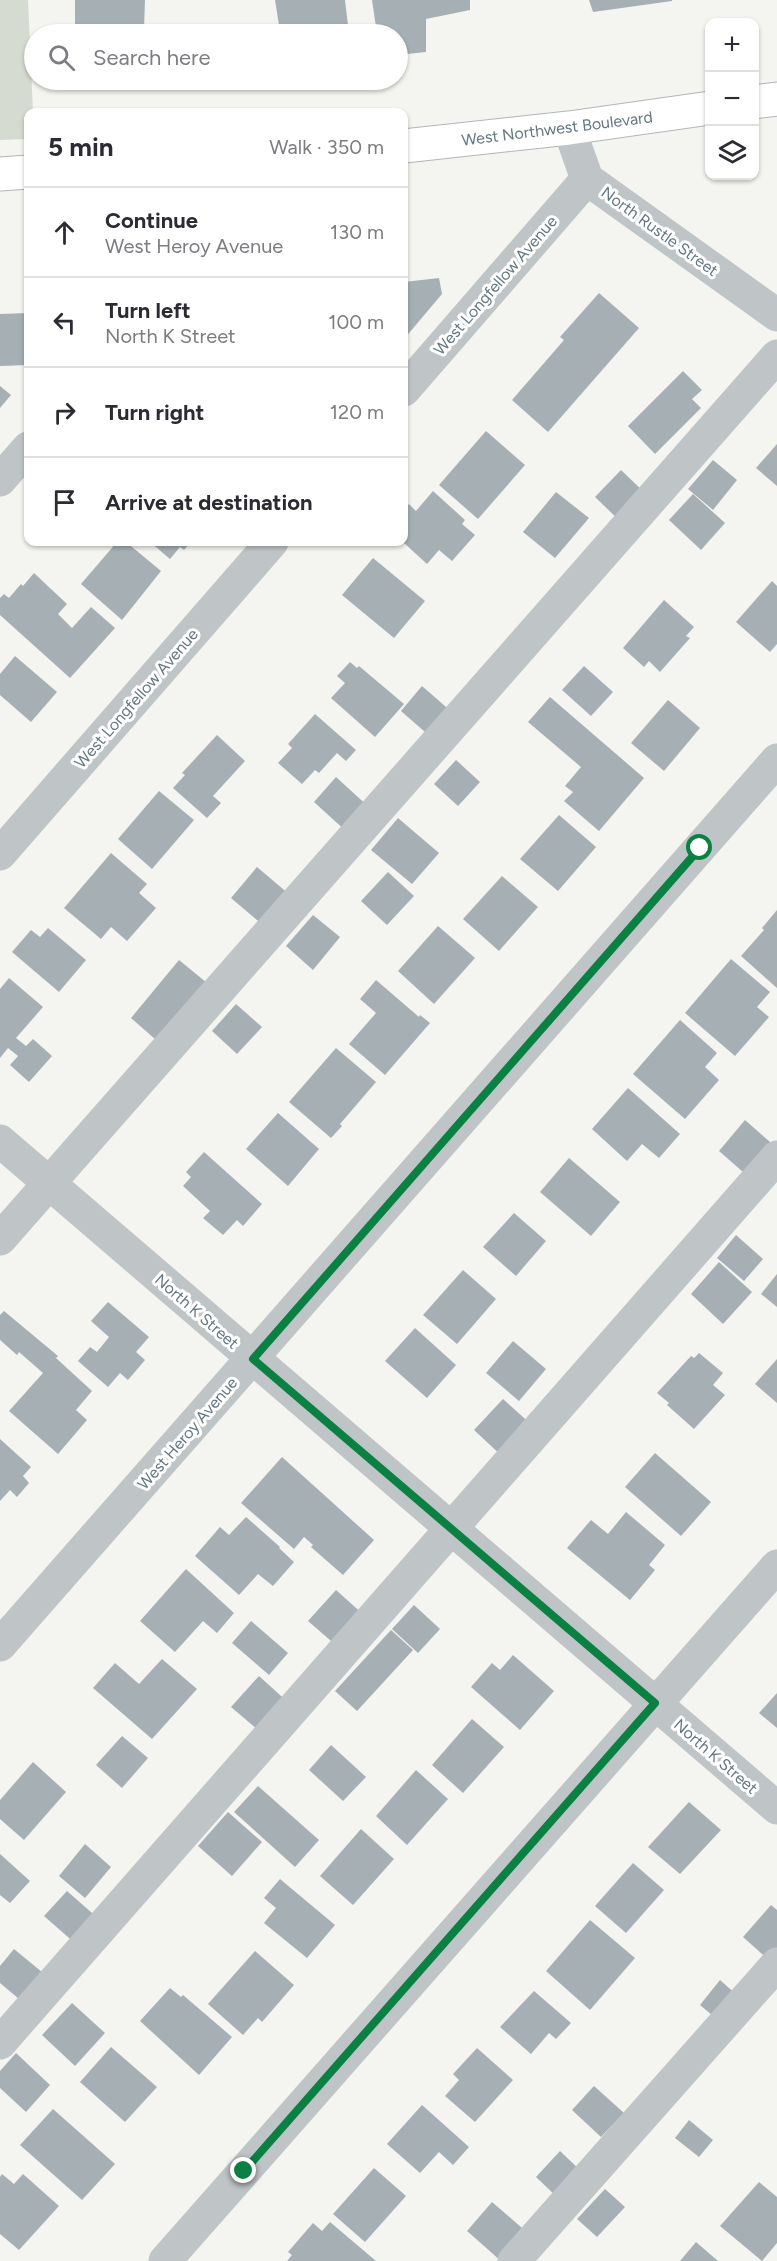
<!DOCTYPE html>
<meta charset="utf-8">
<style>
body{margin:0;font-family:Figtree,sans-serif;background:#f7f7f7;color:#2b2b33}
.controls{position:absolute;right:18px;top:18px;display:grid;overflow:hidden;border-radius:12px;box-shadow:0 2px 4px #0004}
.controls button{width:54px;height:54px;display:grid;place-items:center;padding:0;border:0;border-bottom:2px solid #e1e1e2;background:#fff;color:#2b2b33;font:30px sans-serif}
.stop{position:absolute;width:18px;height:18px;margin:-14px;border:4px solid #0b8043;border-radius:50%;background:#fff}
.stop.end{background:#0b8043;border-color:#fff;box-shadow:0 2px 6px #0008}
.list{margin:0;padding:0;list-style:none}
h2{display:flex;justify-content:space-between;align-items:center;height:78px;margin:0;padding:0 24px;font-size:26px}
h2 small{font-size:20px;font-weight:400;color:#7c7c81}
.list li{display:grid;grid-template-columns:39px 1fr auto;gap:18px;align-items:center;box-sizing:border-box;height:90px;padding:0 24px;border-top:2px solid #e1e1e2}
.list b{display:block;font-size:22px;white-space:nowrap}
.list p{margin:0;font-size:20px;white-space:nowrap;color:#7c7c81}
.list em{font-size:20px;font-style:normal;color:#7c7c81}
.icon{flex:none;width:33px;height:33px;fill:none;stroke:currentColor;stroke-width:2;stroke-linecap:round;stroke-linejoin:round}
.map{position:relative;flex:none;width:777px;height:2261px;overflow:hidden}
.search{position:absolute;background:#fff;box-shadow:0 2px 4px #0004;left:24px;top:24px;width:384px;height:66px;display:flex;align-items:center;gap:15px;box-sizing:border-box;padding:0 21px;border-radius:33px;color:#7c7c81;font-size:22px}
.panel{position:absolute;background:#fff;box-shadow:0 2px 4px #0004;left:24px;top:108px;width:384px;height:438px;border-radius:12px}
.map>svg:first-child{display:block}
.green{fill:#d6dbd1}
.building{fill:#a6b0b4}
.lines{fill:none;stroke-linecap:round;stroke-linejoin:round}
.major-casing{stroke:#b2b7ba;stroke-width:35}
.minor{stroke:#bfc4c6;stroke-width:33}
.major{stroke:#fff;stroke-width:33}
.route{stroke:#0b8043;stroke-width:8}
.labels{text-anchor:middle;stroke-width:6;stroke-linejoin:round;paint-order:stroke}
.street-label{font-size:16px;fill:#637782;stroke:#fff}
</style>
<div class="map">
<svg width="777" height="2261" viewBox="0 0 777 2261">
<rect width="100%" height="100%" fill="#f4f4f0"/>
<polygon class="green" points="0,0 28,0 33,112 28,112 28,139 0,140"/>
<g class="building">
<polygon points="75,0 145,0 144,30 161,31 161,34 75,34"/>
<polygon points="275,0 345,0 349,34 251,34 250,29 279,25"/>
<polygon points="372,0 470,0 470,10 426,19 426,52 398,55 398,34 377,34"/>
<polygon points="589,0 672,0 672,1 593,12"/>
<polygon points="88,80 160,80 160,87 145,87 144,90 88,89"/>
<polygon points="439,278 442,294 404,339 404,282"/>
<polygon points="599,293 639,328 548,432 512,400 564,340 560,337"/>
<polygon points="28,313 28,365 0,366 0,314"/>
<polygon points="683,371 702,390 692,399 701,408 655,454 628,426"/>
<polygon points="0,386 11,395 0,408"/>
<polygon points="486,431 525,465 478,519 439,485"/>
<polygon points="777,444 777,486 756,468"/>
<polygon points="713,460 737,480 713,510 688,489"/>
<polygon points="621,470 647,495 621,522 595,497"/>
<polygon points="433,491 465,520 462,524 475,535 452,561 439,550 427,564 404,543 404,510 409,504 416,511"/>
<polygon points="556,492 589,518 555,558 523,532"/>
<polygon points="693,494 725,523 701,550 669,520"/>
<polygon points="117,542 126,542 161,571 122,620 81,584"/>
<polygon points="150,542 191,542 184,550 180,547 170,559"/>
<polygon points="373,558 425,601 394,638 342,595"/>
<polygon points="34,573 67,604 58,614 72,628 91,607 115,628 70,678 0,615 0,598 4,594 9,598 21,584 23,586"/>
<polygon points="772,581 777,586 777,644 770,652 736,622"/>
<polygon points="664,600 694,627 686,636 690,638 660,672 649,661 644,667 623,648"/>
<polygon points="15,656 57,692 31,722 0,695 0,674"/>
<polygon points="350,662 357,668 359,666 404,704 375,737 331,698 345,683 337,676"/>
<polygon points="584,666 613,692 591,716 562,690"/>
<polygon points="422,686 454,714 433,739 401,711"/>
<polygon points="550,697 644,778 599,831 564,801 573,792 565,786 581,767 528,722"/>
<polygon points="668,700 700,728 664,771 631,743"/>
<polygon points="315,714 356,750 346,761 337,753 319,773 315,770 302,784 278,763 292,748 288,744"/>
<polygon points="217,735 245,761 213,796 221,803 207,818 173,788 185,775 182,773"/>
<polygon points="456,760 480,782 458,806 434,784"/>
<polygon points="336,777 371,809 348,833 314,802"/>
<polygon points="159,791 194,820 152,869 118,839"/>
<polygon points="559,815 596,847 558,891 520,859"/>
<polygon points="398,818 439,853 412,884 371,850"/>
<polygon points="111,853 147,884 139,893 156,908 127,941 111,927 101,939 64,908"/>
<polygon points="257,867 290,895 264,926 231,898"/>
<polygon points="388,872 414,896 387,925 361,901"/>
<polygon points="502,876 538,907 499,951 463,919"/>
<polygon points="777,910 777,988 741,956 764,930 762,928"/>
<polygon points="313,915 340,937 313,970 286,946"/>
<polygon points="438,926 475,958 434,1004 398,971"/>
<polygon points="48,928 86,960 59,992 12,952 31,930 40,937"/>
<polygon points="731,959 770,992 757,1007 769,1017 735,1056 685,1013"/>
<polygon points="179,960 212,987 163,1046 131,1018"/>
<polygon points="9,978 43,1007 16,1038 26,1046 33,1039 52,1056 29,1082 10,1065 18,1056 8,1048 0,1058 0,989"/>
<polygon points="376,980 419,1017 420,1015 430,1023 385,1075 349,1044 376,1013 360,999"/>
<polygon points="236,1004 262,1027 237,1054 212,1031"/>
<polygon points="680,1020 717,1053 705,1067 719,1080 685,1119 633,1074"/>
<polygon points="336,1048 376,1082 340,1124 342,1126 331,1138 289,1102"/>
<polygon points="628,1088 680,1134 659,1158 642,1144 627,1161 592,1129"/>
<polygon points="278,1113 319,1149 288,1186 246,1149"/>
<polygon points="745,1120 777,1148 751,1179 719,1151"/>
<polygon points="204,1152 262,1204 243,1226 237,1220 223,1235 203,1218 210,1211 183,1186 191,1177 186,1172"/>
<polygon points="569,1158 620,1202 591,1236 540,1192"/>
<polygon points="514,1213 546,1241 516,1276 483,1247"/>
<polygon points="736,1235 763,1259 744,1281 717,1258"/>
<polygon points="719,1262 752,1292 723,1324 691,1294"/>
<polygon points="463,1270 496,1299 457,1344 423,1315"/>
<polygon points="777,1274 777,1307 761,1294"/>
<polygon points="108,1302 149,1337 136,1352 145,1360 128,1380 120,1373 108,1387 78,1361 90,1347 97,1352 109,1337 91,1321"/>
<polygon points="4,1311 58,1356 56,1358 92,1391 76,1410 87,1420 58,1454 9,1411 43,1373 19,1352 17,1355 0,1340 0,1315"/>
<polygon points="415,1328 456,1365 427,1398 385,1361"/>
<polygon points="513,1341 546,1369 519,1401 486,1373"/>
<polygon points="699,1353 723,1373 713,1385 725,1395 694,1429 667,1405 669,1403 657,1393 691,1356 694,1358"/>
<polygon points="777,1359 777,1403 755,1384"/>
<polygon points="503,1399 534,1427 505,1459 474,1430"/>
<polygon points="0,1439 31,1467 23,1476 29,1483 17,1497 10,1490 0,1501"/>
<polygon points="655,1453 711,1502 681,1536 625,1487"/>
<polygon points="282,1457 374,1540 343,1575 311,1547 313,1545 304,1537 294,1549 241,1503"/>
<polygon points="626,1512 665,1545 649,1565 655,1570 630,1600 567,1548 591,1520 608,1534"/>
<polygon points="246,1517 280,1547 279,1548 294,1562 273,1586 258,1574 239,1595 195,1556 220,1527 229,1535"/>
<polygon points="186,1569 234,1613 217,1633 203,1621 175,1652 140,1621"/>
<polygon points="336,1590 365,1616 338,1647 308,1621"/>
<polygon points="414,1605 440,1629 418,1653 392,1629"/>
<polygon points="251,1621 288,1653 269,1675 232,1643"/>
<polygon points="391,1630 413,1650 357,1711 335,1691"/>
<polygon points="513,1655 554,1691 520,1730 471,1687 492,1663 500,1670"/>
<polygon points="162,1659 197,1689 152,1739 93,1688 115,1663 139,1684"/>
<polygon points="259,1676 291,1705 264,1735 231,1707"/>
<polygon points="777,1693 777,1728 759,1713"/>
<polygon points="472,1719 504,1747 463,1793 432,1765"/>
<polygon points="122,1736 148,1758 122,1788 96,1765"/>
<polygon points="331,1745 366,1777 343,1801 309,1770"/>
<polygon points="33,1762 66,1792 24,1840 0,1819 0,1800"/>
<polygon points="416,1770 448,1799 407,1845 376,1816"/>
<polygon points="258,1786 319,1840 295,1867 234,1812"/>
<polygon points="689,1802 721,1830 680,1874 648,1847"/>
<polygon points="228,1812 262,1842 232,1876 198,1846"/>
<polygon points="361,1829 394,1859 353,1905 320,1876"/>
<polygon points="85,1844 111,1867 85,1898 59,1876"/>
<polygon points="0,1854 30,1881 10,1903 0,1895"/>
<polygon points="633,1863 664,1890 626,1933 595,1906"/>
<polygon points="280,1879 335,1925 307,1958 264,1923 276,1908 264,1898"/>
<polygon points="67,1891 100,1920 77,1945 44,1916"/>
<polygon points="771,1905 777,1910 777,1955 771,1962 743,1937"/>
<polygon points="590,1920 635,1958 590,2010 546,1971"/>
<polygon points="14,1949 48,1977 25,2004 0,1983 0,1966"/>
<polygon points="255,1951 294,1985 262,2022 258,2018 243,2035 208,2004"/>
<polygon points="720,1980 739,1997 719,2021 700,2005"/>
<polygon points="170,1988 181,1997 183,1995 232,2037 199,2075 140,2021"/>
<polygon points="534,1991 571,2023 556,2039 549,2033 531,2054 500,2027"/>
<polygon points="72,2003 105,2033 75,2066 42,2035"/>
<polygon points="111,2047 157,2087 125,2122 80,2082"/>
<polygon points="477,2048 513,2080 475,2122 445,2096 459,2080 453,2074"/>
<polygon points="16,2053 50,2085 26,2112 0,2088 0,2071"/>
<polygon points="594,2086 624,2113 601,2137 572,2110"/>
<polygon points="422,2105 469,2147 453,2165 439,2152 420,2173 387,2144"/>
<polygon points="53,2109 115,2164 82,2200 20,2145"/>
<polygon points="689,2120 713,2140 699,2157 675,2138"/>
<polygon points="560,2151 581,2171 557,2197 536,2177"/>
<polygon points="374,2168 406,2196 365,2242 333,2214"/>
<polygon points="2,2174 14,2184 23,2174 59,2206 19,2250 0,2234 0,2177"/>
<polygon points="759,2182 777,2197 777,2243 762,2261 720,2226"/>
<polygon points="605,2189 625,2207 597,2237 577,2219"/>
<polygon points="492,2202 529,2234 501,2261 467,2231"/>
<polygon points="330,2222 376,2261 287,2261 292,2255 288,2252 313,2223 322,2231"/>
<polygon points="696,2242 718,2261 680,2261"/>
</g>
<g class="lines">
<defs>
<g id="major">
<polyline points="754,102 777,99"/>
<polyline points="404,146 569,128 710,108"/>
<polyline points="0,174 28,172"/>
</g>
</defs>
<use href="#major" class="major-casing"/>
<g class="minor">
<polyline points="569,128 587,179 777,315"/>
<polyline points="404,390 587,179"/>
<polyline points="0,480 28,448"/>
<polyline points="0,854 272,542"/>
<polyline points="0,1141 777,1808"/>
<polyline points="0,1239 777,356"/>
<polyline points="0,1645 777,760"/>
<polyline points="0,2043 777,1157"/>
<polyline points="165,2261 777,1566"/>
<polyline points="514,2261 777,1964"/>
</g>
<use href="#major" class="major"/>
</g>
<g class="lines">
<polyline class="route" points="244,2171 655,1703 253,1359 700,848"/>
</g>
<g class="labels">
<g class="street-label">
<text transform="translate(557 128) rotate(-7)" y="6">West Northwest Boulevard</text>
<text transform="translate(660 231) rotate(36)" y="6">North Rustle Street</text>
<text transform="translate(495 285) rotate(-49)" y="6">West Longfellow Avenue</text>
<text transform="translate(136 698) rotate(-49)" y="6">West Longfellow Avenue</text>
<text transform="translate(197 1311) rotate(41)" y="6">North K Street</text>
<text transform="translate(187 1433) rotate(-49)" y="6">West Heroy Avenue</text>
<text transform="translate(716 1756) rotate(41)" y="6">North K Street</text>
</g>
</g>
</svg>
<div class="controls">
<button>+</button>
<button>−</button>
<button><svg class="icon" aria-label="layers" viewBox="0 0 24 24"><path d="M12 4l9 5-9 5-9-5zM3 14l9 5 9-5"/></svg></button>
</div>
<div class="stop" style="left:700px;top:848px"></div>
<div class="stop end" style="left:244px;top:2171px"></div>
<div class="search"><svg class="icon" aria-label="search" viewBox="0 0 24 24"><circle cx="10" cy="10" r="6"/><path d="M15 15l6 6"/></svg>Search here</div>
<section class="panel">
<h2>5 min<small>Walk · 350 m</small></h2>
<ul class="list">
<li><svg class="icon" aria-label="ahead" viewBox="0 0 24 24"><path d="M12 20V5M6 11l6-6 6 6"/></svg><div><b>Continue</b><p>West Heroy Avenue</p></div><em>130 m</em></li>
<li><svg class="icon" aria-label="left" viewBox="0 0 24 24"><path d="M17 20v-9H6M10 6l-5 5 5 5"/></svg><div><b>Turn left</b><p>North K Street</p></div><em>100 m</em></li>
<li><svg class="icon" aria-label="right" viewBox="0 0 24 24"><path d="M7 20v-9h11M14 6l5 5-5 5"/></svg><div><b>Turn right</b></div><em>120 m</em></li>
<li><svg class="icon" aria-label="arrive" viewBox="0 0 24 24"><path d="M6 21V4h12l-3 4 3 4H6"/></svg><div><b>Arrive at destination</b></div></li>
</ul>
</section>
</div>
